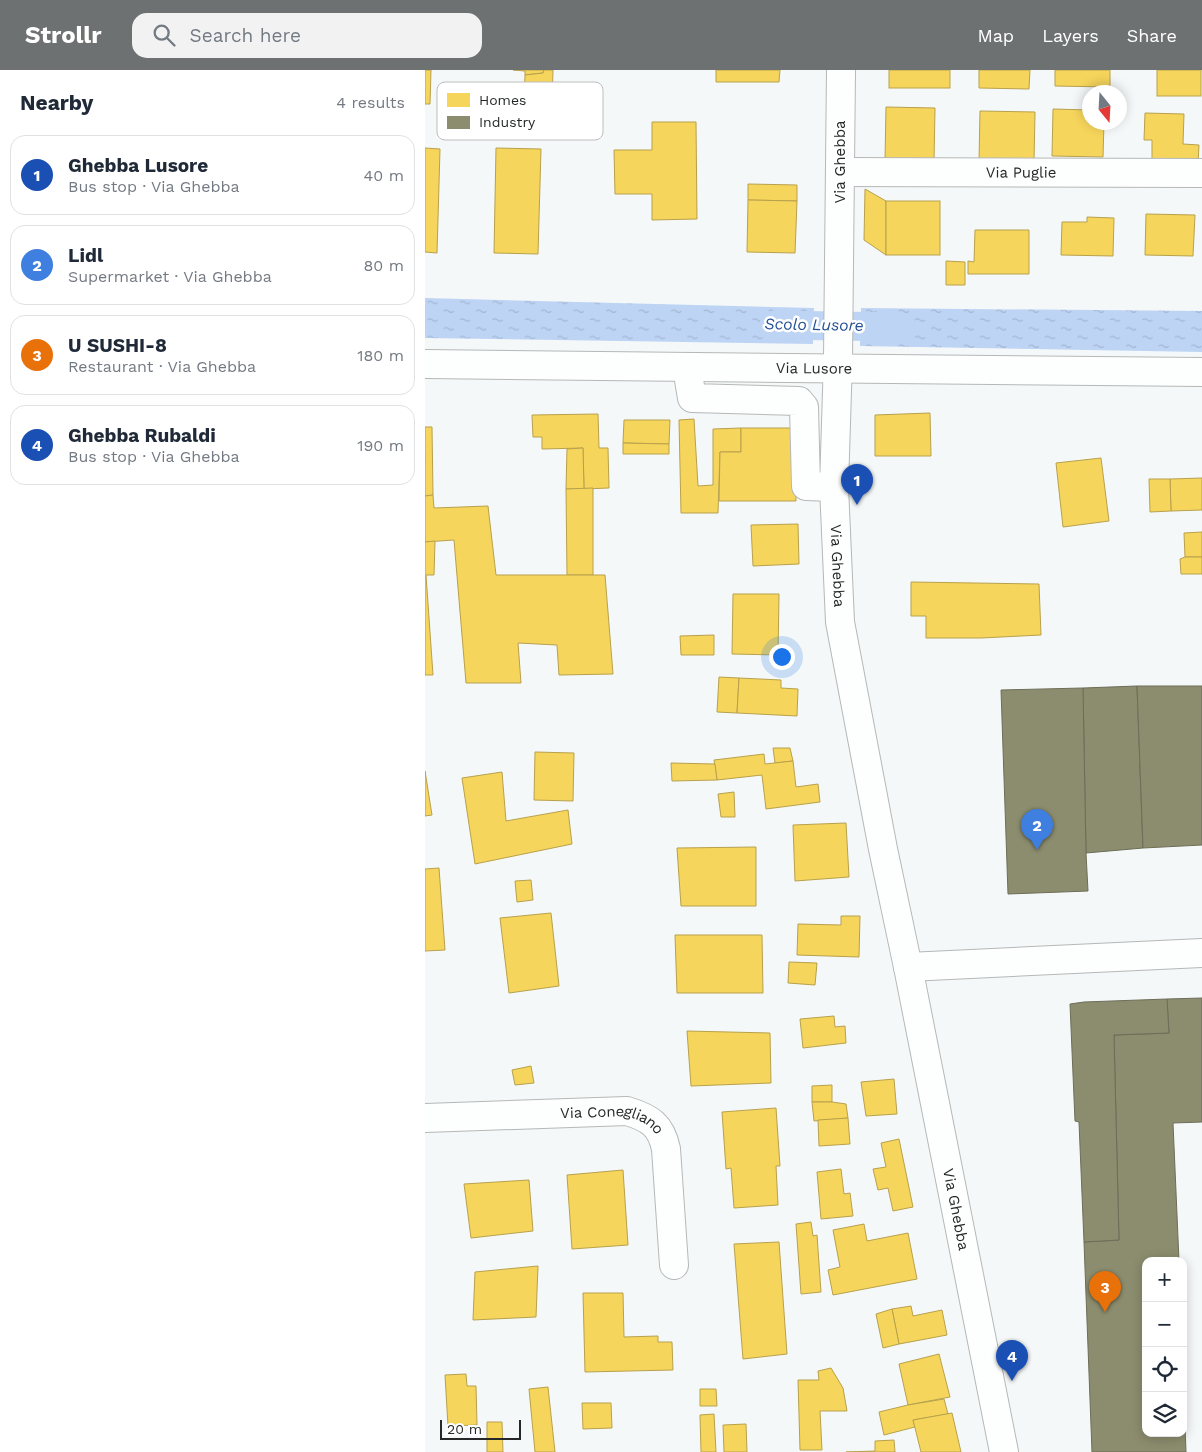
<!DOCTYPE html>
<meta charset="utf-8">
<style>
body{margin:0;font-family:"Work Sans",sans-serif;background:#f2f2f3;color:#1f2937}
.controls{position:absolute;right:15px;bottom:15px;display:grid;overflow:hidden;border-radius:10px;box-shadow:0 2px 12px #0003}
.controls button{width:45px;height:45px;display:grid;place-items:center;padding:0;border:0;border-bottom:1px solid #e0e1e3;background:#fff;color:#1f2937;font:25px sans-serif}
.compass{position:absolute;left:657px;top:15px;width:45px;height:45px;border-radius:50%;background:#fff;box-shadow:0 2px 12px #0003;rotate:162deg}
.scale{position:absolute;left:15px;bottom:12px;width:81px;box-sizing:border-box;padding-left:5px;border:2px solid #262828;border-top:0;font-size:14px;line-height:18px;white-space:nowrap;color:#262828;-webkit-text-stroke:4px #fff;paint-order:stroke}
.you{position:absolute;left:356px;top:586px;width:18px;height:18px;margin:-12px;border:4px solid #fff;border-radius:50%;background:#1a73e8;box-shadow:0 0 0 8px #1a73e833}
.badge{display:grid;place-items:center;width:32px;height:32px;border-radius:50%;background:#6e7171;color:#fff;font-size:16px;font-weight:700}
.pin{position:absolute;translate:-50% -41px;filter:drop-shadow(0 1px 2px #0008)}
.pin::after{content:'';position:absolute;top:26px;width:18px;height:15px;background:inherit;clip-path:polygon(0 0,100% 0,50% 100%)}
.list{margin:0;padding:0;list-style:none}
h2{display:flex;justify-content:space-between;align-items:center;height:65px;margin:0;padding:0 20px;font-size:21px}
h2 small{font-size:16px;font-weight:400;color:#747a83}
.list li{display:grid;grid-template-columns:32px 1fr auto;gap:15px;align-items:center;box-sizing:border-box;height:80px;margin:0 10px 10px;padding:0 10px;border:1px solid #e0e1e3;border-radius:15px}
.list b{display:block;font-size:19px;white-space:nowrap}
.list p{margin:0;font-size:16px;white-space:nowrap;color:#747a83}
.list em{font-size:16px;font-style:normal;color:#747a83}
.icon{flex:none;width:28px;height:28px;fill:none;stroke:currentColor;stroke-width:2;stroke-linecap:round;stroke-linejoin:round}
.map{position:relative;flex:none;width:777px;height:1382px;overflow:hidden}
header{display:flex;align-items:center;gap:30px;box-sizing:border-box;height:70px;padding:0 25px;background:#6e7171;color:#fff}
header strong{font-size:24px}
nav{display:flex;gap:28px;margin-inline-start:auto;font-size:18px}
.search{width:350px;height:45px;background:#f2f2f3;display:flex;align-items:center;gap:12px;box-sizing:border-box;padding:0 18px;border-radius:15px;color:#747a83;font-size:19px}
main{display:flex}
aside{flex:1;background:#fff}
.map>svg:first-child{display:block}
.water{fill:url(#water-ripples)}
.homes{fill:#f6d55c;stroke:#b8a14c}
.industry{fill:#8c8c6e;stroke:#6d6e59}
.lines{fill:none;stroke-linecap:round;stroke-linejoin:round}
.canal{stroke:#bed4f5;stroke-width:29}
.minor-casing{stroke:#b6b8b8;stroke-width:30}
.minor{stroke:#fdfefe;stroke-width:28}
.labels{text-anchor:middle;stroke-width:5;stroke-linejoin:round;paint-order:stroke}
.street-label{font-size:15px;fill:#262828;stroke:#fff}
.water-label{font-size:16px;font-style:italic;fill:#245094;stroke:#fff}
.key{fill:#fff;stroke:#bebebe;stroke-width:1}
.key-label{font-size:14px;fill:#262828}
</style>
<header>
<strong>Strollr</strong>
<div class="search"><svg class="icon" aria-label="search" viewBox="0 0 24 24"><circle cx="10" cy="10" r="6"/><path d="M15 15l6 6"/></svg>Search here</div>
<nav><a>Map</a><a>Layers</a><a>Share</a></nav>
</header>
<main>
<aside>
<h2>Nearby<small>4 results</small></h2>
<ul class="list">
<li><span class="badge" style="background:#1a4fb4">1</span><div><b>Ghebba Lusore</b><p>Bus stop · Via Ghebba</p></div><em>40 m</em></li>
<li><span class="badge" style="background:#3f7fe0">2</span><div><b>Lidl</b><p>Supermarket · Via Ghebba</p></div><em>80 m</em></li>
<li><span class="badge" style="background:#e8710a">3</span><div><b>U SUSHI-8</b><p>Restaurant · Via Ghebba</p></div><em>180 m</em></li>
<li><span class="badge" style="background:#1a4fb4">4</span><div><b>Ghebba Rubaldi</b><p>Bus stop · Via Ghebba</p></div><em>190 m</em></li>
</ul>
</aside>
<div class="map">
<svg width="777" height="1382" viewBox="0 0 777 1382">
<defs>
<pattern id="water-ripples" width="26" height="14" patternUnits="userSpaceOnUse" patternTransform="scale(1.25)"><rect width="26" height="14" fill="#bed4f5"/><path d="M2 4q2-2 4 0t4 0M15 11q2-2 4 0t4 0" fill="none" stroke="#a3b6d2"/></pattern>
</defs>
<rect width="100%" height="100%" fill="#f4f8f8"/>
<g class="water">
<polygon points="0,228 389,238 388,274 0,268"/>
<polygon points="436,238 777,241 777,282 435,276"/>
</g>
<g class="homes">
<polygon points="0,0 6,0 5,34 0,34"/>
<polygon points="88,0 119,0 118,3 100,5 100,1"/>
<polygon points="119,0 128,0 127,33 99,31 100,5 118,3"/>
<polygon points="291,0 355,0 354,12 291,12"/>
<rect x="464" y="0" width="61" height="18"/>
<polygon points="554,0 605,0 604,19 554,18"/>
<polygon points="630,0 685,0 685,17 630,16"/>
<rect x="732" y="0" width="44" height="26"/>
<polygon points="461,37 510,38 509,92 460,91"/>
<polygon points="628,39 664,40 664,52 679,52 678,87 627,86"/>
<polygon points="555,41 610,42 609,91 554,91"/>
<polygon points="720,43 759,44 758,74 774,75 773,94 727,93 727,70 719,70"/>
<polygon points="227,52 271,52 272,149 227,150 227,124 190,124 189,80 227,80"/>
<polygon points="0,78 15,79 12,183 0,182"/>
<polygon points="71,78 116,79 113,184 69,183"/>
<polygon points="323,114 372,115 372,131 323,130"/>
<polygon points="440,119 461,131 461,185 439,170"/>
<polygon points="323,130 372,131 370,183 322,182"/>
<rect x="461" y="131" width="54" height="54"/>
<polygon points="721,144 770,145 768,186 720,185"/>
<polygon points="662,147 689,148 688,186 636,185 637,152 662,152"/>
<polygon points="550,160 604,160 604,204 543,204 543,191 549,192"/>
<polygon points="521,191 540,192 540,215 521,215"/>
<polygon points="505,343 506,386 450,386 450,345"/>
<polygon points="173,344 174,378 183,378 184,418 159,419 158,378 117,379 117,367 108,367 107,345"/>
<polygon points="269,349 273,416 288,415 288,359 316,358 316,382 295,382 293,443 256,443 254,350"/>
<polygon points="199,350 245,350 244,374 198,373"/>
<polygon points="0,357 7,357 8,425 0,426"/>
<polygon points="316,358 369,358 371,431 294,431 295,382 316,382"/>
<polygon points="198,373 244,374 244,384 198,384"/>
<polygon points="158,378 159,419 141,419 142,379"/>
<polygon points="676,388 684,451 638,457 631,393"/>
<polygon points="777,408 777,440 746,441 745,409"/>
<polygon points="724,409 745,409 746,441 725,442"/>
<polygon points="168,418 168,505 142,505 141,419"/>
<polygon points="8,425 9,438 63,436 71,505 180,505 188,604 134,605 132,575 93,573 96,613 41,613 29,470 0,472 0,426"/>
<polygon points="373,454 374,494 328,496 326,455"/>
<polygon points="777,462 777,487 760,487 759,463"/>
<polygon points="10,471 9,505 1,505 8,605 0,605 0,472"/>
<polygon points="760,487 777,487 777,504 756,504 755,489"/>
<polygon points="486,512 614,514 616,565 556,568 501,568 501,546 486,546"/>
<polygon points="308,524 354,524 353,585 307,584"/>
<polygon points="289,565 289,585 256,585 255,566"/>
<polygon points="294,607 314,608 312,643 292,642"/>
<polygon points="314,608 356,610 356,618 373,619 372,646 312,643"/>
<polygon points="348,678 365,678 368,691 350,693"/>
<polygon points="110,682 149,683 148,731 109,730"/>
<polygon points="339,684 340,694 368,691 371,717 393,714 395,732 341,739 337,705 292,710 289,690"/>
<polygon points="246,693 290,694 292,710 247,711"/>
<polygon points="0,701 7,745 0,746"/>
<polygon points="77,702 81,751 143,740 147,774 50,794 37,708"/>
<polygon points="309,722 310,747 296,747 293,724"/>
<polygon points="421,753 424,807 370,811 368,755"/>
<polygon points="331,777 331,836 256,836 252,778"/>
<polygon points="14,798 20,880 0,881 0,799"/>
<polygon points="106,810 108,830 92,832 90,811"/>
<polygon points="126,843 134,916 84,923 75,848"/>
<polygon points="416,846 435,846 434,887 372,885 373,854 416,855"/>
<polygon points="250,865 337,865 338,923 252,923"/>
<polygon points="364,892 392,893 390,915 363,913"/>
<polygon points="409,946 410,957 420,956 421,973 378,978 375,949"/>
<polygon points="262,961 345,963 346,1013 266,1016"/>
<polygon points="106,996 109,1013 90,1015 87,1000"/>
<polygon points="469,1009 472,1044 441,1046 436,1012"/>
<polygon points="407,1015 407,1032 387,1032 387,1016"/>
<polygon points="387,1032 407,1032 421,1034 423,1048 389,1051"/>
<polygon points="351,1038 355,1096 351,1096 353,1135 309,1138 306,1098 301,1099 297,1042"/>
<polygon points="423,1048 425,1074 394,1076 393,1050"/>
<polygon points="474,1069 488,1137 468,1141 463,1118 453,1120 448,1099 461,1097 456,1073"/>
<polygon points="416,1099 419,1124 425,1123 428,1146 396,1149 392,1102"/>
<polygon points="198,1100 203,1175 147,1179 142,1105"/>
<polygon points="104,1110 108,1161 46,1168 39,1114"/>
<polygon points="386,1152 388,1166 392,1165 396,1222 376,1224 371,1154"/>
<polygon points="439,1154 442,1171 483,1163 492,1209 408,1225 403,1200 415,1197 408,1160"/>
<polygon points="354,1172 362,1284 318,1289 309,1174"/>
<polygon points="113,1196 111,1247 48,1250 50,1202"/>
<polygon points="158,1223 198,1223 199,1267 233,1266 233,1272 247,1272 248,1300 160,1302"/>
<polygon points="486,1236 488,1246 517,1240 522,1265 474,1274 467,1239"/>
<polygon points="467,1239 474,1274 458,1278 451,1244"/>
<polygon points="514,1284 525,1327 483,1335 474,1294"/>
<polygon points="406,1298 418,1318 422,1341 395,1341 397,1380 375,1380 373,1310 394,1310 393,1301"/>
<polygon points="41,1304 42,1316 51,1316 52,1355 23,1356 20,1305"/>
<polygon points="123,1317 130,1382 110,1382 104,1319"/>
<polygon points="275,1319 291,1319 292,1336 275,1336"/>
<polygon points="519,1329 523,1344 488,1350 490,1357 459,1365 454,1342 483,1335"/>
<polygon points="157,1333 186,1333 187,1358 158,1359"/>
<polygon points="527,1343 536,1382 496,1382 488,1350"/>
<polygon points="289,1344 291,1382 276,1382 275,1345"/>
<polygon points="62,1352 77,1352 78,1382 62,1382"/>
<polygon points="321,1354 322,1382 299,1382 298,1355"/>
<polygon points="469,1370 470,1382 421,1382 450,1381 450,1371"/>
</g>
<g class="industry">
<polygon points="712,616 718,778 661,783 658,618"/>
<polygon points="712,616 777,616 777,775 718,778"/>
<polygon points="658,618 661,783 663,821 583,824 576,620"/>
<polygon points="777,928 777,1052 748,1053 754,1191 721,1191 721,1363 758,1363 758,1305 761,1382 667,1382 659,1172 694,1170 689,965 744,963 742,929"/>
<polygon points="742,929 744,963 689,965 694,1170 659,1172 654,1052 650,1051 645,934 659,932"/>
</g>
<g class="lines">
<polyline class="canal" points="349,255 475,257"/>
<defs>
<g id="minor">
<path id="s1" d="M 416,0 L 413,289 L 409,417 L 415,552 L 458,779 L 483,897 L 579,1382"/>
<path id="s2" d="M 415,102 L 777,103"/>
<path id="s3" d="M 0,294 C 259,298 518,299 777,302"/>
<polyline points="262,298 267,328 374,331 379,337 381,416 409,417"/>
<polyline points="483,897 777,883"/>
<path id="s4" d="M 0,1048 L 202,1041 C 225,1048 236,1055 241,1079 L 249,1195"/>
</g>
</defs>
<use href="#minor" class="minor-casing"/>
<use href="#minor" class="minor"/>
</g>
<g class="labels">
<g class="street-label">
<text transform="translate(415 92) rotate(-90)" y="5">Via Ghebba</text>
<text dy="5" stroke="none"><textPath href="#s2" startOffset="181">Via Puglie</textPath></text>
<text dy="5" stroke="none"><textPath href="#s3" startOffset="389">Via Lusore</textPath></text>
<text dy="5" stroke="none"><textPath href="#s1" startOffset="496">Via Ghebba</textPath></text>
<text dy="5" stroke="none"><textPath href="#s4" startOffset="189">Via Conegliano</textPath></text>
<text dy="5" stroke="none"><textPath href="#s1" startOffset="1151">Via Ghebba</textPath></text>
</g>
<g class="water-label">
<text transform="translate(389 254) rotate(1)" y="6">Scolo Lusore</text>
</g>
</g>
<rect x="12" y="12" width="166" height="58" rx="8" class="key"/>
<rect x="22" y="23" width="23" height="14" fill="#f6d55c"/>
<rect x="22" y="46" width="23" height="13" fill="#8c8c6e"/>
<g class="key-label">
<text x="54" y="35">Homes</text>
<text x="54" y="57">Industry</text>
</g>
</svg>
<div class="controls">
<button>+</button>
<button>−</button>
<button><svg class="icon" aria-label="locate" viewBox="0 0 24 24"><circle cx="12" cy="12" r="6"/><path d="M12 2v4M12 18v4M2 12h4M18 12h4"/></svg></button>
<button><svg class="icon" aria-label="layers" viewBox="0 0 24 24"><path d="M12 4l9 5-9 5-9-5zM3 14l9 5 9-5"/></svg></button>
</div>
<svg class="compass" viewBox="-18 -18 36 36"><path d="M0-13l5 13h-10z" fill="#e53935"/><path d="M0 13l5-13h-10z" fill="#747a83"/></svg>
<div class="scale">20 m</div>
<div class="you"></div>
<div class="pin badge" style="left:432px;top:435px;background:#1a4fb4">1</div>
<div class="pin badge" style="left:612px;top:780px;background:#3f7fe0">2</div>
<div class="pin badge" style="left:680px;top:1242px;background:#e8710a">3</div>
<div class="pin badge" style="left:587px;top:1311px;background:#1a4fb4">4</div>
</div>
</main>
